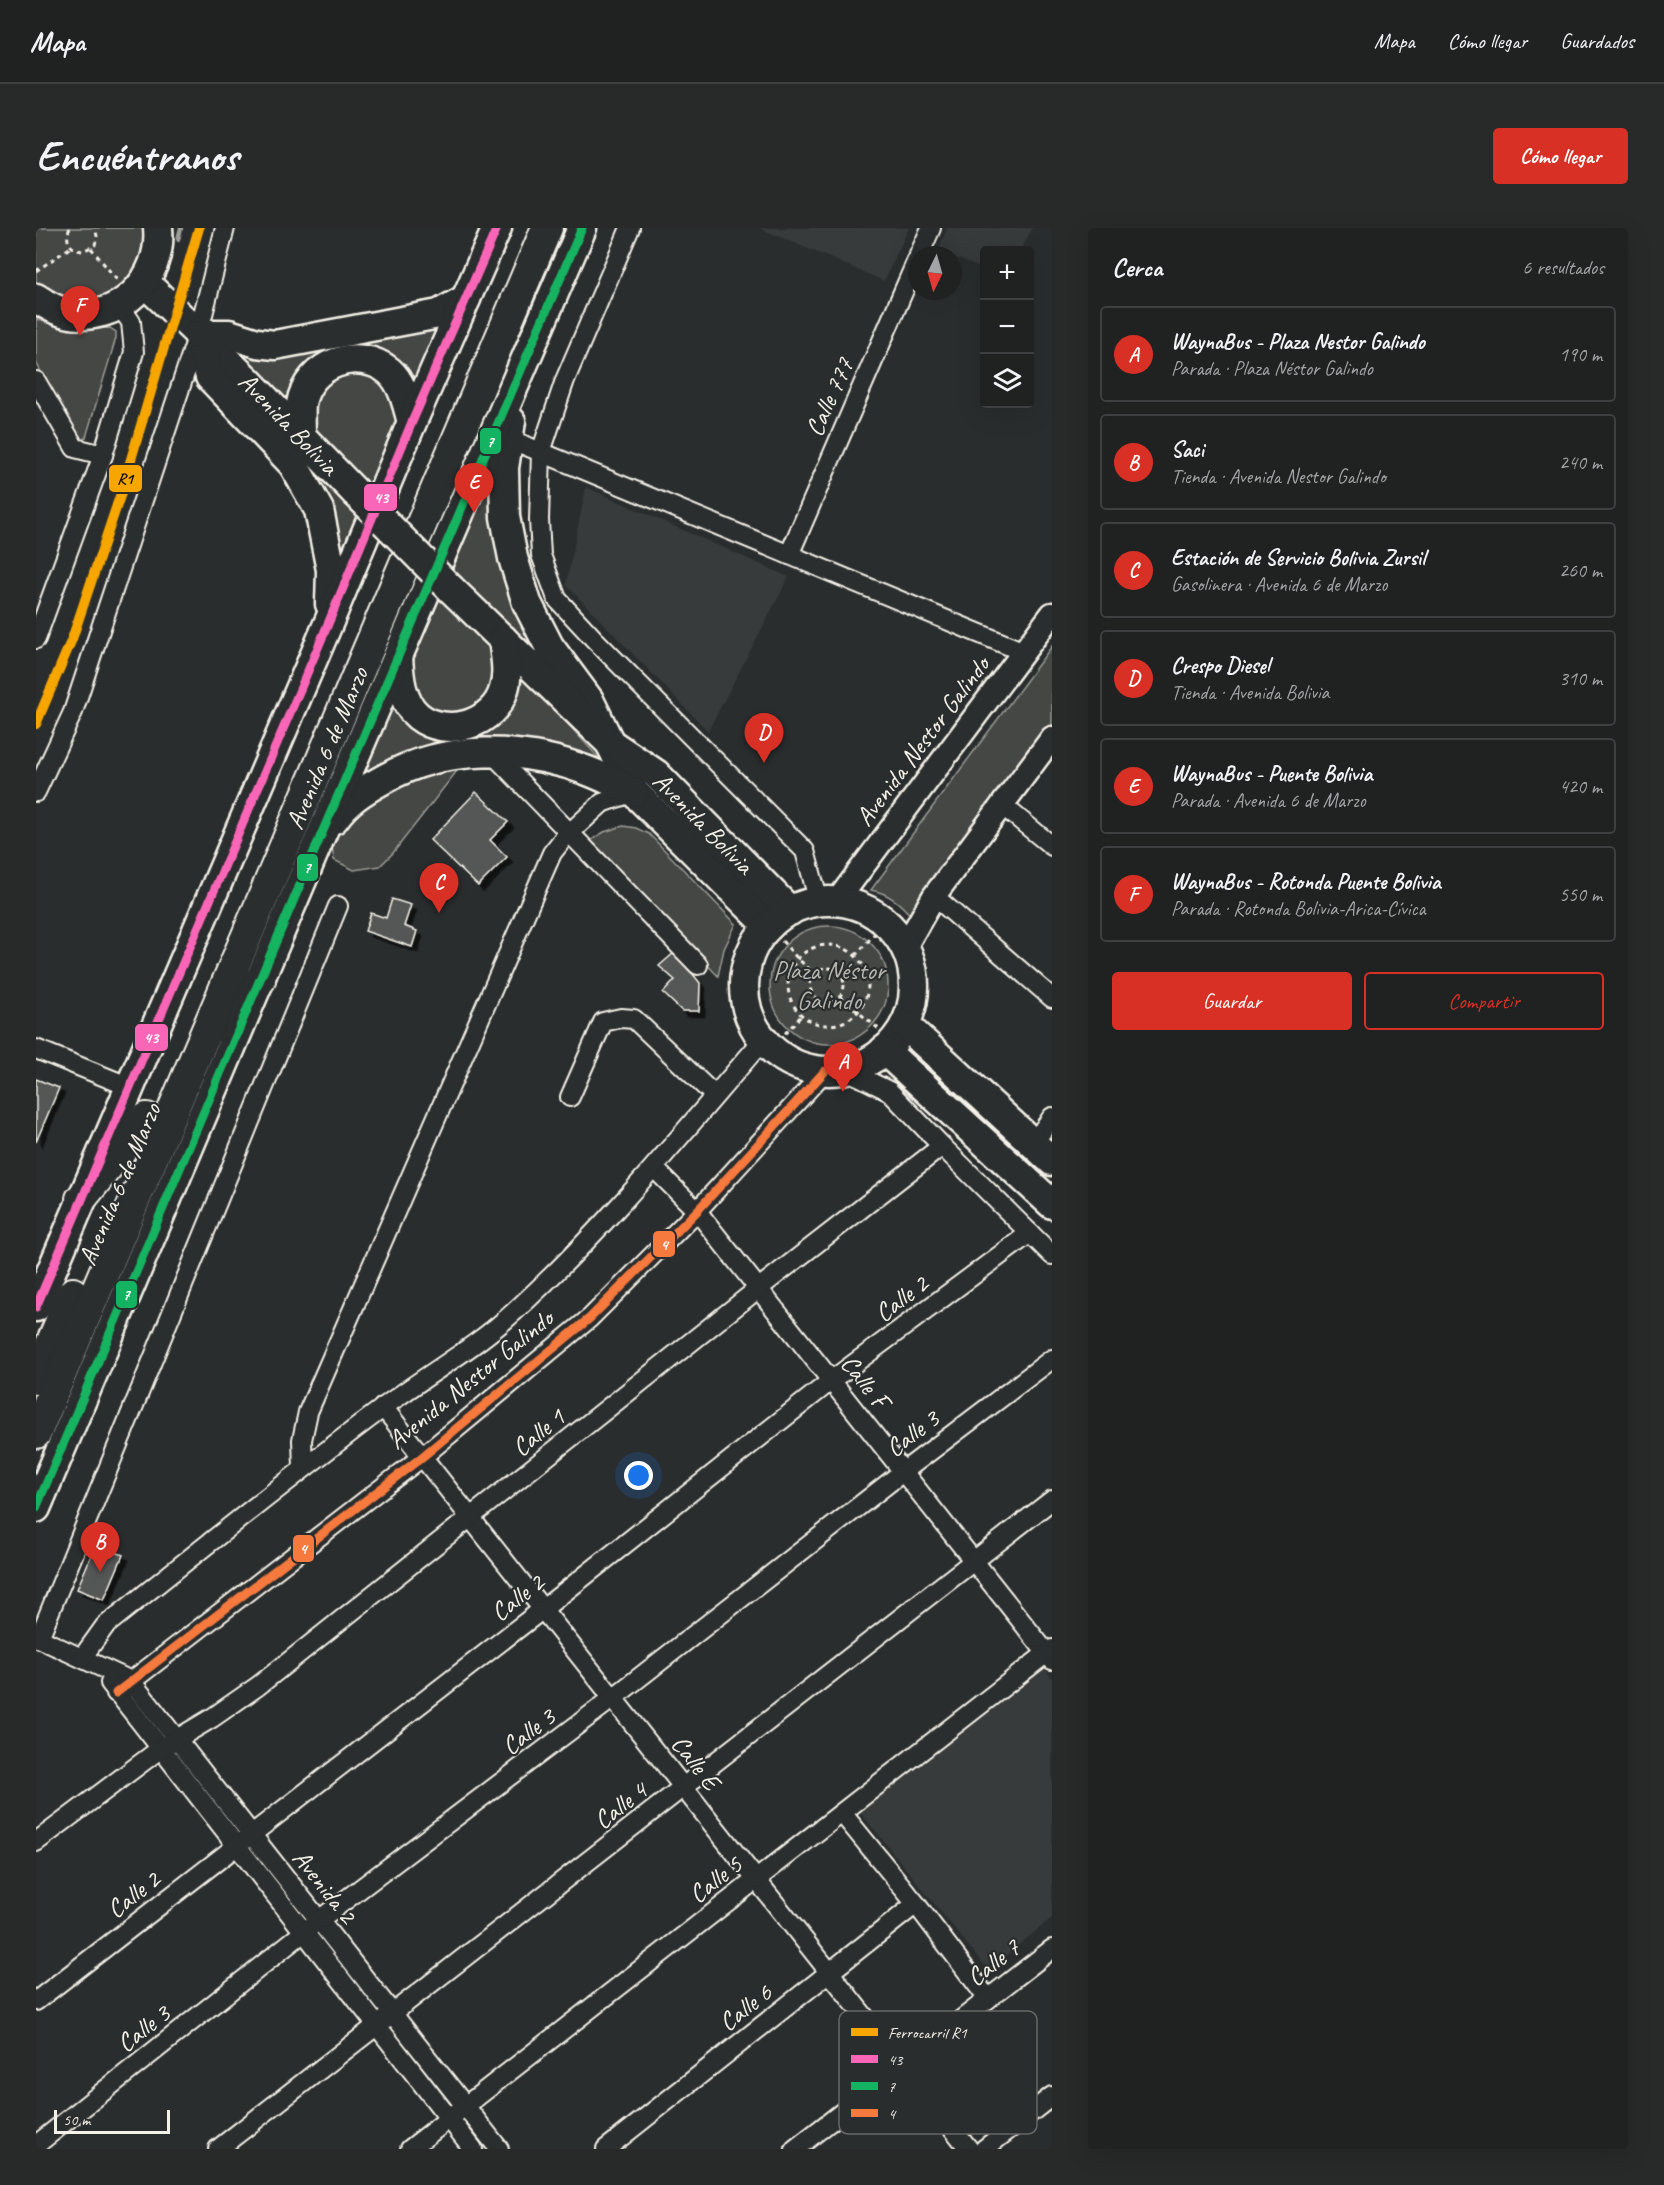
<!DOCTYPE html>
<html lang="es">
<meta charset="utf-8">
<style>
body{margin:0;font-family:Caveat,sans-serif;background:#282a2a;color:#f1f3f6}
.controls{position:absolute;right:18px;top:18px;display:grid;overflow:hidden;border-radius:6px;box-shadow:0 6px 24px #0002}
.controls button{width:54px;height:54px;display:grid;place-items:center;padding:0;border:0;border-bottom:2px solid #3d3f40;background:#202222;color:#f1f3f6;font:30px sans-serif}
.compass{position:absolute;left:872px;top:18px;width:54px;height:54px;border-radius:50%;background:#202222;box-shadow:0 6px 24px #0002;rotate:185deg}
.scale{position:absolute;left:18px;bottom:15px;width:116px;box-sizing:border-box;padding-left:6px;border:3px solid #f4f1e8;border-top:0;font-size:16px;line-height:21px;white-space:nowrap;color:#f4f1e8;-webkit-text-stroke:4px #2a2d2e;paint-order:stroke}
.you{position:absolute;left:603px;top:1248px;width:21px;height:21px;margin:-15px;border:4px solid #fff;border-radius:50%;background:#1a73e8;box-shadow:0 0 0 9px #1a73e833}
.badge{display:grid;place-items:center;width:39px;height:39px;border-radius:50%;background:#d93025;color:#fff;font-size:20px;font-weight:700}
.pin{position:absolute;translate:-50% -50px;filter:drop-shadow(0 2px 3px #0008)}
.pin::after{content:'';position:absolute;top:32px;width:21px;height:18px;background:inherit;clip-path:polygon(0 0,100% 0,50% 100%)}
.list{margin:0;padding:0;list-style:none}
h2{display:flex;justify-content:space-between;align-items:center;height:78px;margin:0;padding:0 24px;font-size:26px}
h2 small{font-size:20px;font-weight:400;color:#a2a4a5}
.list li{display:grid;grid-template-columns:39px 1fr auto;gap:18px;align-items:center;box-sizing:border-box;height:96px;margin:0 12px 12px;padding:0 12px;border:2px solid #3d3f40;border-radius:6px}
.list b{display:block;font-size:22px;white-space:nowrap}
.list p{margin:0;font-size:20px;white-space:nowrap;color:#a2a4a5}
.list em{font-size:20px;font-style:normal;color:#a2a4a5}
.actions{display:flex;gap:12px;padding:18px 24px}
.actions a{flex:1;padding:14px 0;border:2px solid #d93025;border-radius:6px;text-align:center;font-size:21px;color:#d93025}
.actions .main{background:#d93025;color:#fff}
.icon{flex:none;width:33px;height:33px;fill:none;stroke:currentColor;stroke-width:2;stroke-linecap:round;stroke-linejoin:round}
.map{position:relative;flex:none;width:1016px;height:1921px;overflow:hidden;border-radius:6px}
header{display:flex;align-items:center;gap:36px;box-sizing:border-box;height:84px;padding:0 30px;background:#202222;border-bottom:2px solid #3d3f40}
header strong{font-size:28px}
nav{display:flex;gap:33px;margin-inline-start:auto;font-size:21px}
.intro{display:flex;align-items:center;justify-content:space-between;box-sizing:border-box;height:144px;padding:0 36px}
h1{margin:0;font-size:42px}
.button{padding:15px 27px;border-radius:6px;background:#d93025;color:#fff;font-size:21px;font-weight:700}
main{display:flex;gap:36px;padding:0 36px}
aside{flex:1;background:#202222;border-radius:6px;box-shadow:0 6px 24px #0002}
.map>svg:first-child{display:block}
.built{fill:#373a3a}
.green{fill:#444645;stroke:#9c9c96;stroke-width:1.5}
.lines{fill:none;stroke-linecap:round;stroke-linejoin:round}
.stream{stroke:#9f9f9a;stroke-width:4.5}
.building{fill:#555756;stroke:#f4f1e8;stroke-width:1.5;filter:url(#shadow)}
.minor-casing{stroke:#f4f1e8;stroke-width:22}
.tertiary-casing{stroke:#f4f1e8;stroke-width:27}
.primary-casing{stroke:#f4f1e8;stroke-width:33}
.trunk-casing{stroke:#f4f1e8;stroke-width:34}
.path{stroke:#f4f1e8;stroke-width:3;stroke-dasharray:4.5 4.5;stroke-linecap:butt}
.minor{stroke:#2a2d2e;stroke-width:18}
.tertiary{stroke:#2a2d2e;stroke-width:22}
.primary{stroke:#2a2d2e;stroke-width:28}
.trunk{stroke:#2a2d2e;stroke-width:30}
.primary-bridge-casing{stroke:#f4f1e8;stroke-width:33;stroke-linecap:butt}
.primary-bridge{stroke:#2a2d2e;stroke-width:28}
.bus-1-casing{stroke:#2a2d2e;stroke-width:14}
.bus-2-casing{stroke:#2a2d2e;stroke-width:14}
.bus-3-casing{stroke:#2a2d2e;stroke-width:14}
.bus-1{stroke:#fa66b7;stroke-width:9}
.bus-2{stroke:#13b361;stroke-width:9}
.bus-3{stroke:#f6793e;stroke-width:9}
.rail-1-casing{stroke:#2a2d2e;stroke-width:15}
.rail-1{stroke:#f7a600;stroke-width:10}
.labels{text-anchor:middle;stroke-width:4.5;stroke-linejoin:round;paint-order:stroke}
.street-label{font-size:26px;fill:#f4f1e8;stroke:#2a2d2e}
.park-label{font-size:26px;fill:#b6b5af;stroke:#2a2d2e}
.key{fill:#2a2d2e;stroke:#676866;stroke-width:1.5}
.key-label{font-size:16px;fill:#f4f1e8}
.line-badge{stroke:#2a2d2e;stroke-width:2}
.badge-label{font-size:16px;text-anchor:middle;font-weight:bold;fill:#fff}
.pale-badge-label{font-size:16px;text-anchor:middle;font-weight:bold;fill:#111}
</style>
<header>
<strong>Mapa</strong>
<nav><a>Mapa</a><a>Cómo llegar</a><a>Guardados</a></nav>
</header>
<div class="intro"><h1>Encuéntranos</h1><a class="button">Cómo llegar</a></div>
<main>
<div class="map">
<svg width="1016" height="1921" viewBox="0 0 1016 1921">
<defs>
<filter id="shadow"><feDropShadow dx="5.5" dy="5.5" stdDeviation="0" flood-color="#0009"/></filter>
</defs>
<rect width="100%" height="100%" fill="#2a2d2e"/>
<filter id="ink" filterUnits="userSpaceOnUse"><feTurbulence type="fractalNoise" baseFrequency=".0167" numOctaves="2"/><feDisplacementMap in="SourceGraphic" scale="12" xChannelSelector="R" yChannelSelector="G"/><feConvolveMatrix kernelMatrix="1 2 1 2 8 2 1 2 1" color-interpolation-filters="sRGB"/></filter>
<g filter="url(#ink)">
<g class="built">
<polygon points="723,0 873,0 848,53"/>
<polygon points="911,0 996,0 985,22 948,22 948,42 902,22"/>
<polygon points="550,259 753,349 672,503 530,357"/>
<polygon points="1008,1439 1016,1450 1016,1690 952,1742 824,1584"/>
</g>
<g class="green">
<path d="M 0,0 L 107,0 C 113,41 72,84 30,71 C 20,68 9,61 0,56 Z"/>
<polygon points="0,91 33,102 74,100 80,104 80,110 50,209 45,213 39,211 0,134"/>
<path d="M 408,95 L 381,159 C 372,139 354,120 331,117 C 324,116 317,118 311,118 L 256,178 L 192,117 L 239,129 L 265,127 L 297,118 Z"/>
<polygon points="316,141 349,150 366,189 337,263 279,204 274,177 281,160"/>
<polygon points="201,165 326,289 304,340"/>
<polygon points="462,221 524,453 411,338"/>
<polygon points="399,362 453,414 464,451 437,486 391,484 373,451 372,440"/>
<path d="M 1016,418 L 1016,503 L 877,690 C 865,676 853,665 835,662 Z"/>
<polygon points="482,441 571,539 512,519 317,559 361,465 426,508"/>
<polygon points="427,535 357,625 344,638 318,642 298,632 296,618 306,597 348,564 390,545"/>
<polygon points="587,598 600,600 613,606 700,696 688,721 682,748 554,613 568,604"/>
<circle cx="793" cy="757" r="59"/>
</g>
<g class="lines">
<polyline class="stream" points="142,11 145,0"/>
</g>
<g class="building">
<polygon points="440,564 472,594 454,612 471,629 442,658 394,612"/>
<polygon points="356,671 375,677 368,698 381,703 376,719 329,703 335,685 350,690"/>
<polygon points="639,724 664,755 663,783 646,783 627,765 639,752 623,738"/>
<polygon points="0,851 23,860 0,914"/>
<polygon points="60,1316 87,1327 68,1372 41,1361"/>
</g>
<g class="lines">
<defs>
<g id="minor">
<polyline points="594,0 529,152 505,224 503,292 505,327 521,371 559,412 769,623 783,674"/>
<polyline points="883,27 895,0"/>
<polyline points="0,153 39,220 67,227"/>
<polyline points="471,210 988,424"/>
<polyline points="753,327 881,32"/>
<polyline points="0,411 67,227 98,124 95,94 83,77"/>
<polyline points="456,525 662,737"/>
<polyline points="0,564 37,484 162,106 189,0"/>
<polyline points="966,577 1016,618"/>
<polyline points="898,668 1016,770"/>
<polyline points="0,821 94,859"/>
<polyline points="808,841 853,863 906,918 1016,1027"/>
<polyline points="534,869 567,794 585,790 598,791 678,867"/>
<polyline points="997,916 1016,889"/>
<polyline points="618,940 661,983 1016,1432"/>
<polyline points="347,1179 933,1921"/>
<polyline points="267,1240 266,1212 272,1184 516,625 527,611 566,575 598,564"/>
<polyline points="0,1409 95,1453 463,1921"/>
<polyline points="3,1410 302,678"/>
<path d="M 46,1430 L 69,1398 C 160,1325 251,1252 344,1182 C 388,1148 438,1121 479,1083 C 570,1000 647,904 727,812"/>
<polyline points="74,1455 437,1921"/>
<polyline points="80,1465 386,1229 554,1090 661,983 789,843"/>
<polyline points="806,1585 880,1676 952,1771"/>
<polyline points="0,1614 124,1521 176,1490 222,1458 723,1060 906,918"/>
<polyline points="0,1773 507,1381 796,1152 994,1005"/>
<polyline points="0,1917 283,1692 577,1470 868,1243 1016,1131"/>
<polyline points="182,1921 1016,1272"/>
<polyline points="374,1921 1016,1421"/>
<polyline points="570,1921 880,1676"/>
<polyline points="759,1921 1016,1721"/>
<polyline points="948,1921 1016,1868"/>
</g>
<g id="tertiary">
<polyline points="801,673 1016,386"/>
<polyline points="869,719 898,668 1016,510"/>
</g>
<g id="primary">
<path id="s1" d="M 109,55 L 212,153 L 320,265"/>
<path d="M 0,70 C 9,76 19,82 30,85 C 82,97 127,51 122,0"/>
<polyline points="162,106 174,149 257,236 283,282 295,342 294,376"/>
<polyline points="162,106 193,106 221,115 239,117 403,86 430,71"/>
<polyline points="475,193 468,240 469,289 477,330 491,375 513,418 553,472 598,564 733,698"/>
<path d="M 265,209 C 265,198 264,186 265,176 C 272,135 322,118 353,143 C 367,155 371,177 376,194"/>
<path id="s2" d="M 415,361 L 574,515 L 620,546 L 754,683"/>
<path d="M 362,428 C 363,448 365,474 382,488 C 411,511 459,496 468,461 C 473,445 469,427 467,411"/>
<path d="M 298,591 C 311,572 328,562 348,551 C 409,516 487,518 552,543 C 568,549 583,557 598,564"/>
<circle cx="793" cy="758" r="85"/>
<polyline points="869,797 1016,933"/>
<polyline points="848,822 1016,976"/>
<polyline points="0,1079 292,396 376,194 461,0"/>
<polyline points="0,1280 283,612 546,0"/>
</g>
<g id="trunk">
<polyline points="179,799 224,752"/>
<polyline points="45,971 111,890"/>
<polyline points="0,1151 37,1065"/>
<path id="s3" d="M 0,1205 L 511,0"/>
</g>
</defs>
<use href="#minor" class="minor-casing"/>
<use href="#tertiary" class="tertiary-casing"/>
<use href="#primary" class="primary-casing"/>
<use href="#trunk" class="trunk-casing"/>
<g class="path">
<path d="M 34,0 C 28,12 34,22 47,23 L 59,17 L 61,8 L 59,0"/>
<polyline points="55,20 81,52"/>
<polyline points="0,43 35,19"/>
<polyline points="746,713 762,731 778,745"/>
<circle cx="792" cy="757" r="40"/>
<polyline points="819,728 849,694"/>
<circle cx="791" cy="757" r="17"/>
<polyline points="804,769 844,802"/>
<polyline points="743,812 765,788"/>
</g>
<use href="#minor" class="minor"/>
<use href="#tertiary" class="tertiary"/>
<use href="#primary" class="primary"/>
<use href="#trunk" class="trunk"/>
<defs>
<polyline id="primary-bridge" points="320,265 415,361"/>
</defs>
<use href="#primary-bridge" class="primary-bridge-casing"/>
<use href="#primary-bridge" class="primary-bridge"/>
<defs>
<polyline id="bus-1" points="0,1079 292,396 376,194 461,0"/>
<polyline id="bus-2" points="0,1280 283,612 546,0"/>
<polyline id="bus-3" points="80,1465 386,1229 554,1090 661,983 789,843"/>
</defs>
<use href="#bus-1" class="bus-1-casing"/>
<use href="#bus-2" class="bus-2-casing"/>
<use href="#bus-3" class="bus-3-casing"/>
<use href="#bus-1" class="bus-1"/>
<use href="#bus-2" class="bus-2"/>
<use href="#bus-3" class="bus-3"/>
<defs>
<polyline id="rail-1" points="0,496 36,411 86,262 163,0"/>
</defs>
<use href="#rail-1" class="rail-1-casing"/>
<use href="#rail-1" class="rail-1"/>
</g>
</g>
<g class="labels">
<g class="street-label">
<text transform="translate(793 169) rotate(-66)" y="9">Calle 777</text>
<text dy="9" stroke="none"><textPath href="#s1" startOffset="201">Avenida Bolivia</textPath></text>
<text transform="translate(886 513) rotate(-53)" y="9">Avenida Nestor Galindo</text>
<text dy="9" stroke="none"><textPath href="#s3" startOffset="744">Avenida 6 de Marzo</textPath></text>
<text dy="9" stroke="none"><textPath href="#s2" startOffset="345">Avenida Bolivia</textPath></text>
<text transform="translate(83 956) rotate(-67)" y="9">Avenida 6 de Marzo</text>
<text transform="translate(865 1070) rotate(-37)" y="9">Calle 2</text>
<text transform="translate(434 1151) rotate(-39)" y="9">Avenida Nestor Galindo</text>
<text transform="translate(829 1153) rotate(52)" y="9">Calle F</text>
<text transform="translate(502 1204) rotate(-39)" y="9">Calle 1</text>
<text transform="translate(876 1205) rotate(-37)" y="9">Calle 3</text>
<text transform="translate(481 1369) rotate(-38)" y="9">Calle 2</text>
<text transform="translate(492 1503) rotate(-37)" y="9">Calle 3</text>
<text transform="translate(660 1534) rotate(52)" y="9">Calle E</text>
<text transform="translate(584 1577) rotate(-38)" y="9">Calle 4</text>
<text transform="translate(679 1651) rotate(-38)" y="9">Calle 5</text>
<text transform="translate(289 1658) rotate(52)" y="9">Avenida 2</text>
<text transform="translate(97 1666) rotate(-38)" y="9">Calle 2</text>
<text transform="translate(957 1734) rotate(-38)" y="9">Calle 7</text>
<text transform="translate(709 1779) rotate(-38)" y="9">Calle 6</text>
<text transform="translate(107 1800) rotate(-38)" y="9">Calle 3</text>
</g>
<g class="park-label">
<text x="793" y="751">Plaza Néstor<tspan x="793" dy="30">Galindo</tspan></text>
</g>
</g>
<rect x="803" y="1783" width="198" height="123" rx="9" class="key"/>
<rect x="815" y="1800" width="27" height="8" fill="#f7a600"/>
<rect x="815" y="1827" width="27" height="8" fill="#fa66b7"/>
<rect x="815" y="1854" width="27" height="8" fill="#13b361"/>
<rect x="815" y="1881" width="27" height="8" fill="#f6793e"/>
<g class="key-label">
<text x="852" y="1810">Ferrocarril R1</text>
<text x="852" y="1837">43</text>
<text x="852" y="1864">7</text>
<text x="852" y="1891">4</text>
</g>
<g class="line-badge">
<rect x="443" y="199" width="23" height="28" rx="6" fill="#13b361"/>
<rect x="72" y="236" width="35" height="29" rx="6" fill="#f7a600"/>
<rect x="327" y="255" width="35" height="29" rx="6" fill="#fa66b7"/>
<rect x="260" y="625" width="23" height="29" rx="6" fill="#13b361"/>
<rect x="98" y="795" width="35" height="29" rx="6" fill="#fa66b7"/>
<rect x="616" y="1002" width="24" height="28" rx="6" fill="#f6793e"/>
<rect x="79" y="1052" width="23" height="29" rx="6" fill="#13b361"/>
<rect x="256" y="1306" width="23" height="29" rx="6" fill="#f6793e"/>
</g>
<g class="badge-label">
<text x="454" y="219">7</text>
<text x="345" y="275">43</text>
<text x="271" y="645">7</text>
<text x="115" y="815">43</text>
<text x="628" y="1022">4</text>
<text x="90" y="1072">7</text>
<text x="267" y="1326">4</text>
</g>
<g class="pale-badge-label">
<text x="89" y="256">R1</text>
</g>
</svg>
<div class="controls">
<button>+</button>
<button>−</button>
<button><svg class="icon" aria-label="layers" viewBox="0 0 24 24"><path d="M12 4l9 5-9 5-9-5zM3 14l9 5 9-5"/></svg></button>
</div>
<svg class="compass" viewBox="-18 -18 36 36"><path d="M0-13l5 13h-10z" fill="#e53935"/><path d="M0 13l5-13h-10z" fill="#a2a4a5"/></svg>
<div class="scale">50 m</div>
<div class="you"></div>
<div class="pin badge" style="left:807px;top:864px">A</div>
<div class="pin badge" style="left:64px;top:1344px">B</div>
<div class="pin badge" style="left:403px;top:685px">C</div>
<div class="pin badge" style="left:728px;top:535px">D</div>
<div class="pin badge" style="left:438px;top:285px">E</div>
<div class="pin badge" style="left:44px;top:108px">F</div>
</div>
<aside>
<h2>Cerca<small>6 resultados</small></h2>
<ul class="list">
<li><span class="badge">A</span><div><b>WaynaBus - Plaza Nestor Galindo</b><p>Parada · Plaza Néstor Galindo</p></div><em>190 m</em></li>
<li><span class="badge">B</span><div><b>Saci</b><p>Tienda · Avenida Nestor Galindo</p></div><em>240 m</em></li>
<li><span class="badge">C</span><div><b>Estación de Servicio Bolivia Zursil</b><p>Gasolinera · Avenida 6 de Marzo</p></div><em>260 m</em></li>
<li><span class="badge">D</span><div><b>Crespo Diesel</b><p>Tienda · Avenida Bolivia</p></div><em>310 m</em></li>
<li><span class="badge">E</span><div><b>WaynaBus - Puente Bolivia</b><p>Parada · Avenida 6 de Marzo</p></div><em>420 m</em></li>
<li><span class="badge">F</span><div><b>WaynaBus - Rotonda Puente Bolivia</b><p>Parada · Rotonda Bolivia-Arica-Cívica</p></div><em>550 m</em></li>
</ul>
<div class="actions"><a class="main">Guardar</a><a>Compartir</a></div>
</aside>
</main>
